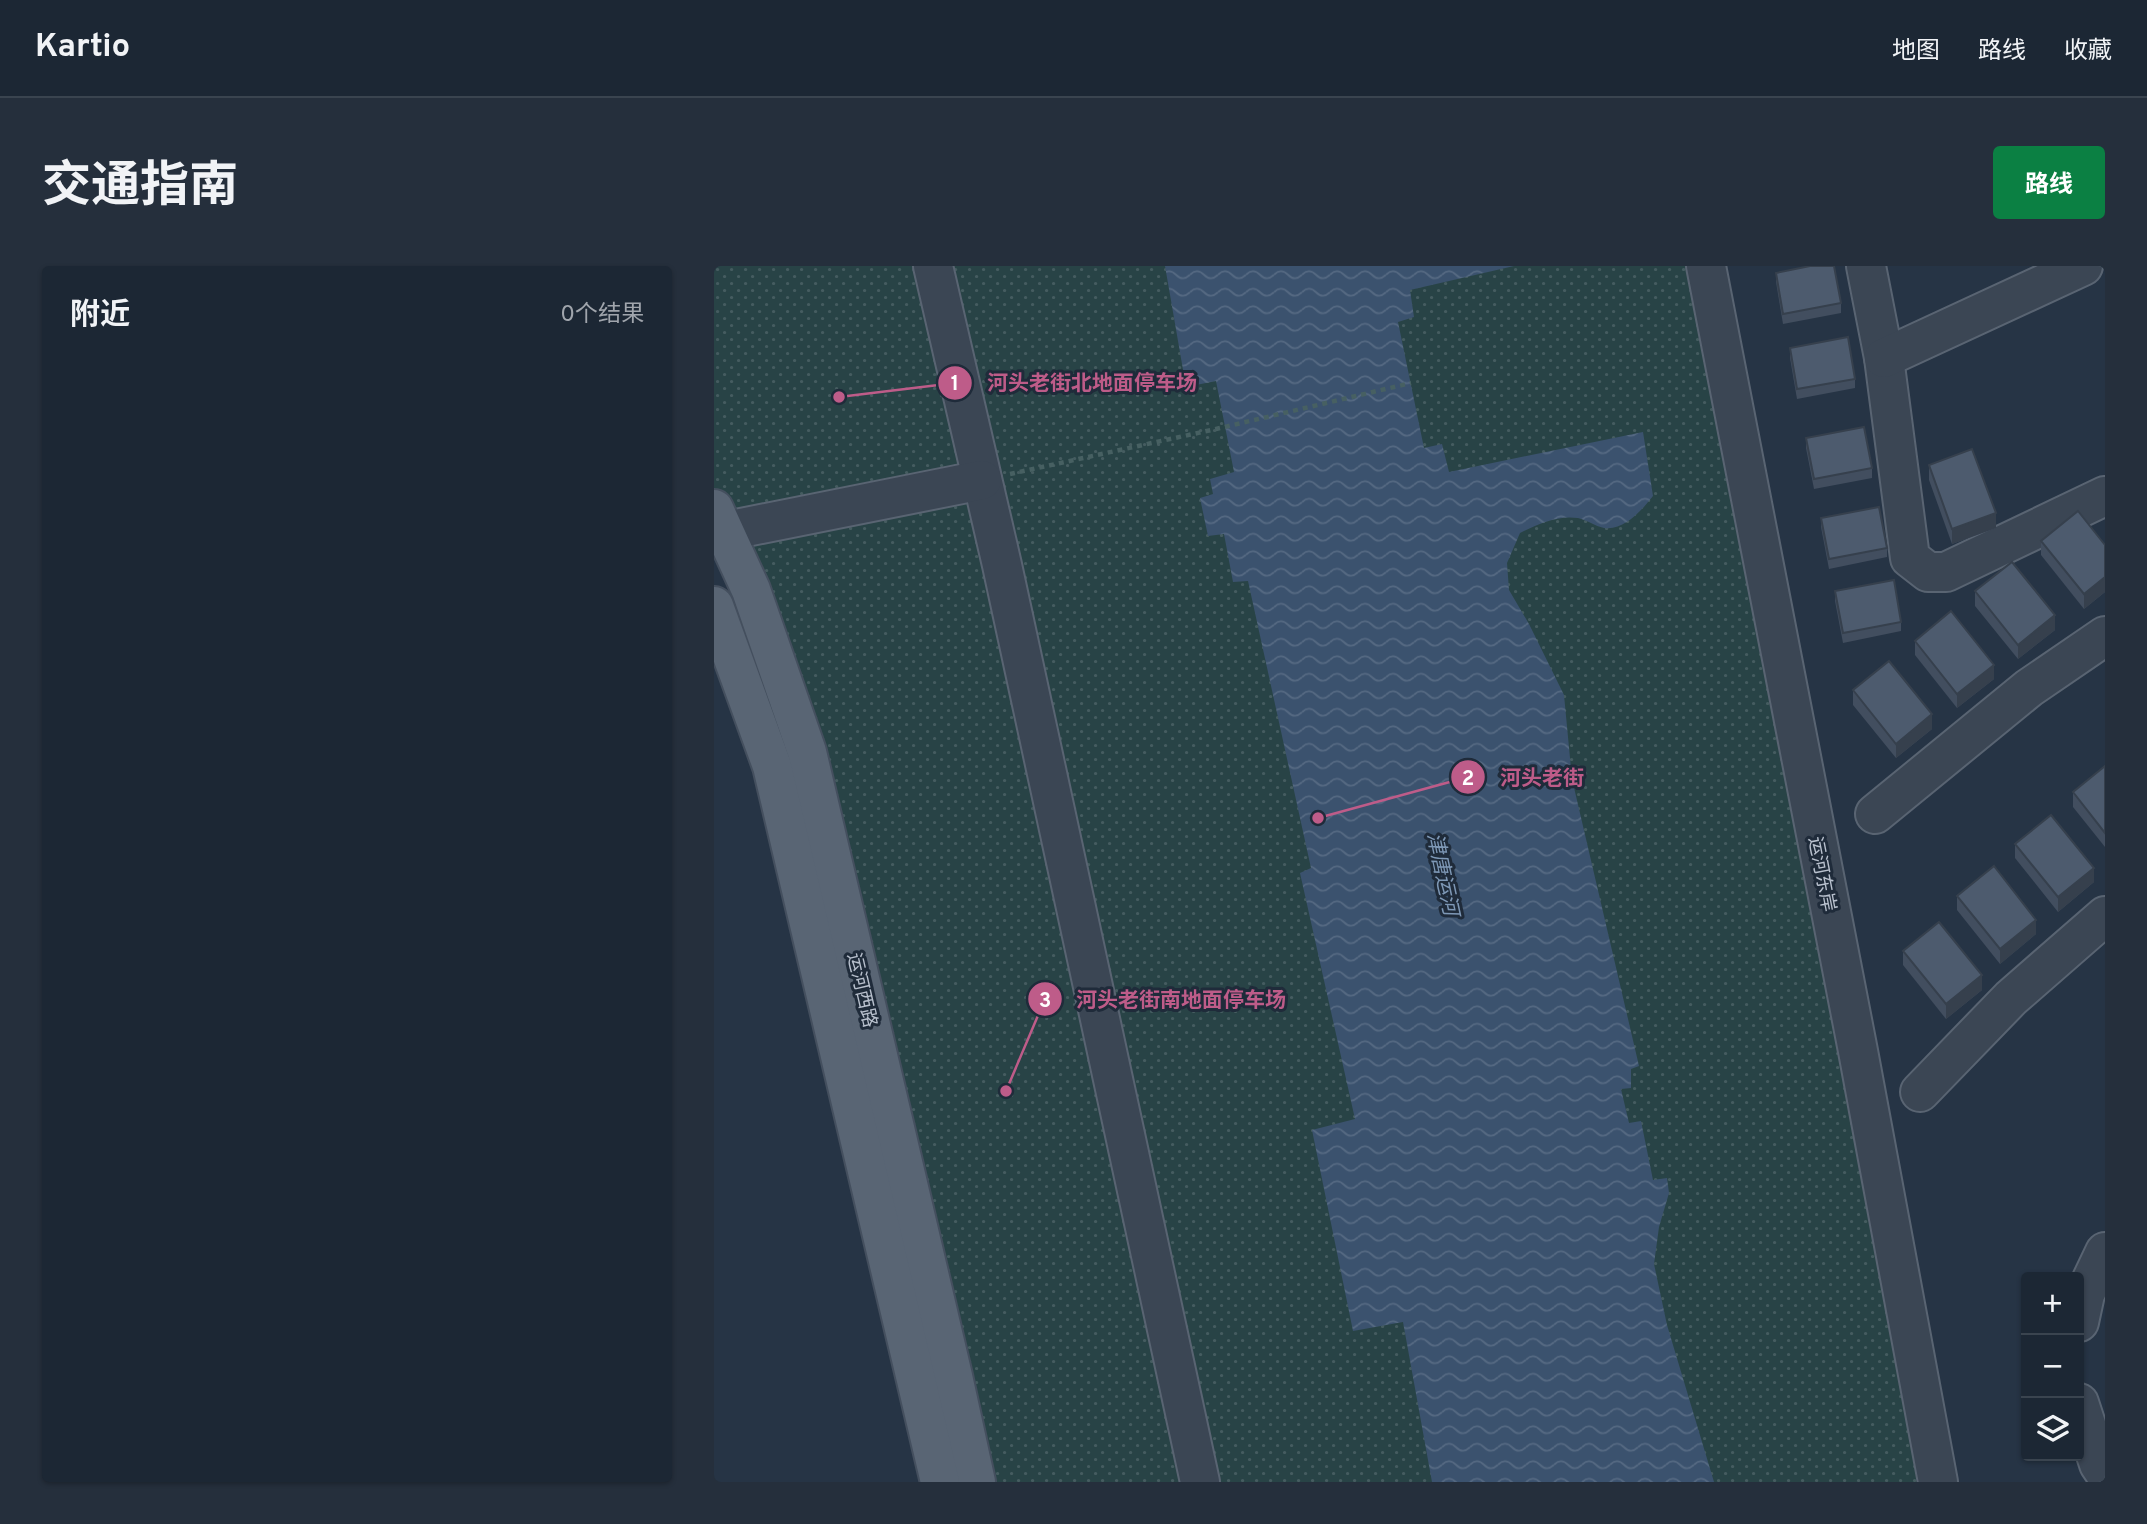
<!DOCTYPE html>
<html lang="zh">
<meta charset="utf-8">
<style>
body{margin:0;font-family:Overpass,"Noto Sans SC",sans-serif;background:#252f3c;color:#f1f3f6}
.controls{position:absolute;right:21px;bottom:21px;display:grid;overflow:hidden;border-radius:7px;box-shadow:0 2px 5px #0004}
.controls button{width:63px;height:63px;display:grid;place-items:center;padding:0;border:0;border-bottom:2px solid #3a444f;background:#1c2734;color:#f1f3f6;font:35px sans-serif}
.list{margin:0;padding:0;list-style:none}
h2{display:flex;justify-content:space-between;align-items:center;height:91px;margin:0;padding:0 28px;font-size:30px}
h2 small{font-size:23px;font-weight:400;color:#a0a5ac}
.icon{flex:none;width:38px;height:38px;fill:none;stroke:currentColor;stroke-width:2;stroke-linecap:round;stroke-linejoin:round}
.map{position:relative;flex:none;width:1391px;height:1216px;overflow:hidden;border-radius:7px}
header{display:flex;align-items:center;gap:42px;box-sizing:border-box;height:98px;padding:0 35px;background:#1c2734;border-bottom:2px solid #3a444f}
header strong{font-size:33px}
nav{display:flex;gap:38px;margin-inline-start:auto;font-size:24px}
.intro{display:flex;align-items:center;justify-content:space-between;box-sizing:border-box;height:168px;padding:0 42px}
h1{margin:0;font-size:49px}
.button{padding:18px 32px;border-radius:7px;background:#0b8043;color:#fff;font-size:24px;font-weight:700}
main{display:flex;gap:42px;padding:0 42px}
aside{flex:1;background:#1c2734;border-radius:7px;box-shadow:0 2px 5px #0004}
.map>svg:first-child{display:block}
.park{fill:url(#park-dots)}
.water{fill:url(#water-waves)}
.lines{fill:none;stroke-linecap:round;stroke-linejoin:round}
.minor-casing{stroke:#596472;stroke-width:42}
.major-casing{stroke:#444f5e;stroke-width:42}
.path{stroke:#476062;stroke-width:4.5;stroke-dasharray:5 5;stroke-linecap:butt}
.minor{stroke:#3b4654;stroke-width:38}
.major{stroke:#596574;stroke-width:38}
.wall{fill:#424e5f}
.shaded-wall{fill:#36404d}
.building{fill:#4d5b6e;stroke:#36404d;stroke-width:2}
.labels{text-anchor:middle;stroke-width:6;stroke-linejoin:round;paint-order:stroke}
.street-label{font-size:19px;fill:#b9c1ce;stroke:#1f2b3a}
.water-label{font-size:21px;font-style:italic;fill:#7e98b6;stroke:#1f2b3a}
.leader{fill:none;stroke:#be5c89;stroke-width:2.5}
.callout-dot{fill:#be5c89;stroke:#1f2b3a;stroke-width:2.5}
.mark-label{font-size:21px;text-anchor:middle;font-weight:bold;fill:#fff}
.callout-label{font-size:21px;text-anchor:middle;font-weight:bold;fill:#be5c89;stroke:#1f2b3a;stroke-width:6;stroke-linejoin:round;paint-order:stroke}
</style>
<header>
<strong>Kartio</strong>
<nav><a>地图</a><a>路线</a><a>收藏</a></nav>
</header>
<div class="intro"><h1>交通指南</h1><a class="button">路线</a></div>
<main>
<aside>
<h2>附近<small>0个结果</small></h2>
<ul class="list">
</ul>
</aside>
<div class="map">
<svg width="1391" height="1216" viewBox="0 0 1391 1216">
<defs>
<pattern id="park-dots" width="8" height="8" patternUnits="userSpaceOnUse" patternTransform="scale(1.75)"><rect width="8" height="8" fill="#284346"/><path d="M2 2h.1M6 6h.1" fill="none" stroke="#455c60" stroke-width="1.8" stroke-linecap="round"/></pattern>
<pattern id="water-waves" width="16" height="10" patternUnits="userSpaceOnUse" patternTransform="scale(1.75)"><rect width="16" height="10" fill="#3b526e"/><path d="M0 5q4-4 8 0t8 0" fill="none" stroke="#556982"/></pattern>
</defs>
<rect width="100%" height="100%" fill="#263445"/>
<polygon class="park" points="0,0 982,0 1133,788 1203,1216 276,1216 0,227"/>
<path class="water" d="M 451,0 L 800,0 L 696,24 L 700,51 L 684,56 L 710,182 L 728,178 L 735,206 L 929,166 L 939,230 C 928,244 910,265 890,262 C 881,260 873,254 864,252 C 843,249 824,258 806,267 L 793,297 L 795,324 L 815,358 L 850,429 L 858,513 L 925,800 L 917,803 L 917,822 L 907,823 L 915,857 L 927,855 L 939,914 L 953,912 L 955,927 L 945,961 L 940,998 L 953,1059 L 1000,1216 L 718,1216 L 689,1056 L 639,1065 L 598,864 L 641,853 L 586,607 L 597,602 L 534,315 L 519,316 L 510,268 L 494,270 L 486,232 L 499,228 L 496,213 L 520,206 L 502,115 L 472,121 Z"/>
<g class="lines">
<defs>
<g id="minor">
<polyline points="219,0 288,299 486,1216"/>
<polyline points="992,0 1144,785 1224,1216"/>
<polyline points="1152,0 1170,92 1196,292 1214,306 1232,306 1391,230"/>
<polyline points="1170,92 1369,0"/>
<polyline points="12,265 268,214"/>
<polyline points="1161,548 1315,422 1391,370"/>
<polyline points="1206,826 1297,732 1391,650"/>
<polyline points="1365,1056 1371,1028 1391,986"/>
<polyline points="1365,1137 1385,1198 1391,1207"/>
</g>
<g id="major">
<polyline points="0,243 37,324 93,486 239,1110 262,1216"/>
<polyline points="0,340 58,500 226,1216"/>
</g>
</defs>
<use href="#minor" class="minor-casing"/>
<use href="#major" class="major-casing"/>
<polyline class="path" points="296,208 502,163 697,117"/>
<use href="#minor" class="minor"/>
<use href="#major" class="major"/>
</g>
<g class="wall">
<polygon points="1062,7 1127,37 1127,47 1069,58 1062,16"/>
<polygon points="1076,82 1141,113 1141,122 1083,133 1076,92"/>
<polygon points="1092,172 1158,202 1158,212 1100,223 1092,182"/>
<polygon points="1215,199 1282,262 1238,278 1215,214"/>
<polygon points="1107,252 1173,282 1173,291 1115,303 1107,261"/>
<polygon points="1327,275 1391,279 1391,326 1370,343 1327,289"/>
<polygon points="1121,325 1187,356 1187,365 1129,377 1121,335"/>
<polygon points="1261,325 1341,364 1304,393 1261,340"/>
<polygon points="1201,375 1280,413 1243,442 1201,389"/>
<polygon points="1139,424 1218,463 1182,492 1139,439"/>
<polygon points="1391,500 1391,581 1359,541 1359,526"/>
<polygon points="1301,578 1380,616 1344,646 1301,592"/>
<polygon points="1243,630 1322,668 1286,698 1243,644"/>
<polygon points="1189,685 1268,724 1232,753 1189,699"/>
</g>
<g class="shaded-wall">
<polygon points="1282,247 1282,262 1238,278 1238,263"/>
<polygon points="1391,311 1391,326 1370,343 1370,328"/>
<polygon points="1341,349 1341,364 1304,393 1304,379"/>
<polygon points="1280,399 1280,413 1243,442 1243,428"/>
<polygon points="1218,448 1218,463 1182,492 1182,478"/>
<polygon points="1380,602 1380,616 1344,646 1344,631"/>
<polygon points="1322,654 1322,668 1286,698 1286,683"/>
<polygon points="1268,709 1268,724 1232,753 1232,738"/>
</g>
<g class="building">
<polygon points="1096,0 1120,0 1127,37 1069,48 1062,7"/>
<polygon points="1134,71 1141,113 1083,123 1076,82"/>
<polygon points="1150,161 1158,202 1100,213 1092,172"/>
<polygon points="1258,183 1282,247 1238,263 1215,199"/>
<polygon points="1165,241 1173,282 1115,293 1107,252"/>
<polygon points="1364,245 1391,279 1391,311 1370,328 1327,275"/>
<polygon points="1298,296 1341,349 1304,379 1261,325"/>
<polygon points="1180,314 1187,356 1129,367 1121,325"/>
<polygon points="1237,345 1280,399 1243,428 1201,375"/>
<polygon points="1175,395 1218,448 1182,478 1139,424"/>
<polygon points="1391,500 1391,567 1359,526"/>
<polygon points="1337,549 1380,602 1344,631 1301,578"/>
<polygon points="1280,600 1322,654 1286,683 1243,630"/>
<polygon points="1225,656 1268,709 1232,738 1189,685"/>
</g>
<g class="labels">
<g class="street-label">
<text transform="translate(1109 608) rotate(79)" y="7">运河东岸</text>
<text transform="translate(149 724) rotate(77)" y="7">运河西路</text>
</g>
<g class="water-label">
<text transform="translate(729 608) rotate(78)" y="7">津唐运河</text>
</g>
</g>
<path class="leader" d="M125 131L241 117M604 552L754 511M292 825L331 733"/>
<g class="callout-dot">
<circle cx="125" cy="131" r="7"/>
<circle cx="604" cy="552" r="7"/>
<circle cx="292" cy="825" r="7"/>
<circle cx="241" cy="117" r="18"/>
<circle cx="754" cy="511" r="18"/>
<circle cx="331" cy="733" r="18"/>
</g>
<g class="mark-label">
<text x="241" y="124">1</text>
<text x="754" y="519">2</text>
<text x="331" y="741">3</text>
</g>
<g class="callout-label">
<text x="378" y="124">河头老街北地面停车场</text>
<text x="828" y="519">河头老街</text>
<text x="467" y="741">河头老街南地面停车场</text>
</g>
</svg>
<div class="controls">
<button>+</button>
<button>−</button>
<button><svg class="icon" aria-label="layers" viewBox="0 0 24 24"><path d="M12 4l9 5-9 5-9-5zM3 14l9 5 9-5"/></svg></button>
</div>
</div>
</main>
